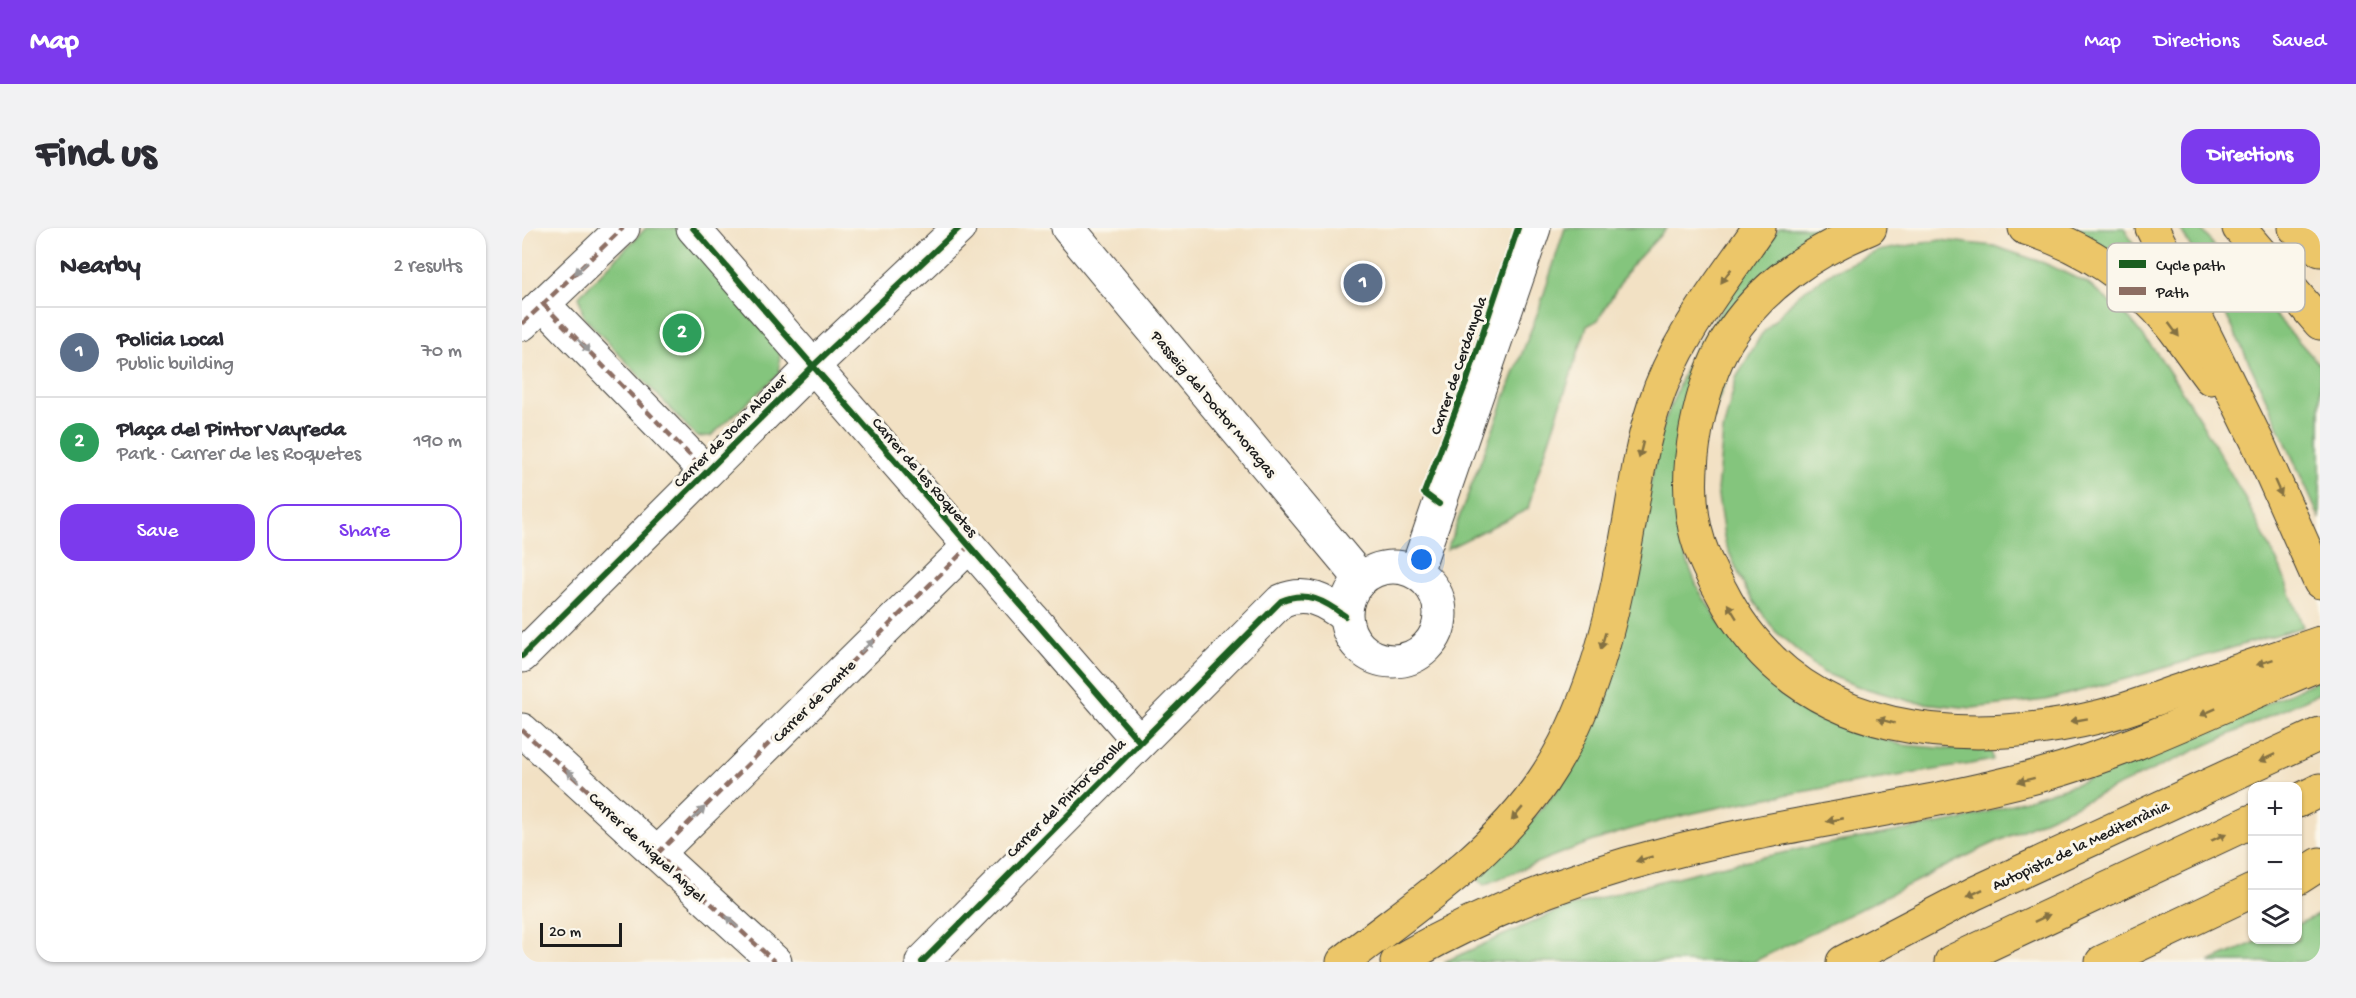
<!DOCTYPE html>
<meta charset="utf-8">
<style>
body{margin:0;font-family:"Gochi Hand",sans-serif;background:#f2f2f3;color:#2b2b33}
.controls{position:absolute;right:18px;bottom:18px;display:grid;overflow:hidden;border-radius:12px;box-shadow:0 2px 4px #0004}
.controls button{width:54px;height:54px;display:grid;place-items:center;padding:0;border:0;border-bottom:2px solid #e1e1e2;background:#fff;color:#2b2b33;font:30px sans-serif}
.scale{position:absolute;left:18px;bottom:15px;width:82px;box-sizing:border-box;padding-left:6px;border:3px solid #1c1c1c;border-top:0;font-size:16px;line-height:21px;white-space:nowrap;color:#1c1c1c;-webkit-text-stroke:4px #fbf7ec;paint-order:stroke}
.you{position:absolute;left:900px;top:332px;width:21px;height:21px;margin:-15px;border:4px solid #fff;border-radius:50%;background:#1a73e8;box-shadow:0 0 0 9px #1a73e833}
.badge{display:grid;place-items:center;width:39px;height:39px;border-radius:50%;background:#7c3aed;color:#fff;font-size:20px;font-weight:700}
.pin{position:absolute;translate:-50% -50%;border:3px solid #fff;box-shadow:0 2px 6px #0006}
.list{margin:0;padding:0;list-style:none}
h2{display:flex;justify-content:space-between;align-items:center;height:78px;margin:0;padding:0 24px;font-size:26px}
h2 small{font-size:20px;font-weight:400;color:#7c7c81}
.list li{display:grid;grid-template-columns:39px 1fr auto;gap:18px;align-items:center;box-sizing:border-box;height:90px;padding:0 24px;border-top:2px solid #e1e1e2}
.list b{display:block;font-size:22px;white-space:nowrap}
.list p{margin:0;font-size:20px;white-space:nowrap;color:#7c7c81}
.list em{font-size:20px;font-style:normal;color:#7c7c81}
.actions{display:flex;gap:12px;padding:18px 24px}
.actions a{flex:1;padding:14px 0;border:2px solid #7c3aed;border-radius:18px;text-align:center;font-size:21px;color:#7c3aed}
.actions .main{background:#7c3aed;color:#fff}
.icon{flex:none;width:33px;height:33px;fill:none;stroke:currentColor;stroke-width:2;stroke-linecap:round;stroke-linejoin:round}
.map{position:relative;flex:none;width:1798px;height:734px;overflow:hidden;border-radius:18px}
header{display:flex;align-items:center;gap:36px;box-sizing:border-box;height:84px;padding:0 30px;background:#7c3aed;color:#fff}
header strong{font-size:28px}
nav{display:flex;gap:33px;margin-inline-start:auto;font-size:21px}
.intro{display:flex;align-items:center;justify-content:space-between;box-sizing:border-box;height:144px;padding:0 36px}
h1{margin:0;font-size:42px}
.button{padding:15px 27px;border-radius:18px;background:#7c3aed;color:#fff;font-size:21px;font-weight:700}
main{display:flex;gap:36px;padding:0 36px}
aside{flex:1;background:#fff;border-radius:18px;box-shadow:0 2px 4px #0004}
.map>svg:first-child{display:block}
.green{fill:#84c57d;stroke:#50704c;stroke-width:1.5}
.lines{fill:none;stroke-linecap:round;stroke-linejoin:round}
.minor-casing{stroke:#3c3a35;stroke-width:35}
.major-casing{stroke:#3c3a35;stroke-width:35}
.highway-casing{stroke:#3c3a35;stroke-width:35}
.minor{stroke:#fff;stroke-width:33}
.major{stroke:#ecc669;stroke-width:33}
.highway{stroke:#ecc669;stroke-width:33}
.quiet{stroke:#8d6e63;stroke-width:4.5;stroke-dasharray:9 4.5;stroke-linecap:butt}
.cycleway-casing{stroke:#fbf7ec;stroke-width:10}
.cycleway{stroke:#1b5e20;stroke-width:6}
.oneway{fill:#999}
.oneway2{fill:#847142}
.labels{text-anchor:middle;stroke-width:6;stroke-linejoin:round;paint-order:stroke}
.street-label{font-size:16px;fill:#1c1c1c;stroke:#fbf7ec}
.key{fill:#fbf7ec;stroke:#b8b5ae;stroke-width:1.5}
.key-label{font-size:16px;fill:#1c1c1c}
</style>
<header>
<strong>Map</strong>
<nav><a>Map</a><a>Directions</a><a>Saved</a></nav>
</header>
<div class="intro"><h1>Find us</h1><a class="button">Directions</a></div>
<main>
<aside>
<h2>Nearby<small>2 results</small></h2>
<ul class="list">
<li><span class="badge" style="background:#5c6f8a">1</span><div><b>Policia Local</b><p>Public building</p></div><em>70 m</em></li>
<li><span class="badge" style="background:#2e9e5b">2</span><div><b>Plaça del Pintor Vayreda</b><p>Park · Carrer de les Roquetes</p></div><em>190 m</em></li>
</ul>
<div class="actions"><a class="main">Save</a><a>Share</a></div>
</aside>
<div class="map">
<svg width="1798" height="734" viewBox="0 0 1798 734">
<rect width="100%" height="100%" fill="#fbf7ec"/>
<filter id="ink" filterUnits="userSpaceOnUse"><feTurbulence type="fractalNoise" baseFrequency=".0167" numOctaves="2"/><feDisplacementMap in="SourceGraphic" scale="12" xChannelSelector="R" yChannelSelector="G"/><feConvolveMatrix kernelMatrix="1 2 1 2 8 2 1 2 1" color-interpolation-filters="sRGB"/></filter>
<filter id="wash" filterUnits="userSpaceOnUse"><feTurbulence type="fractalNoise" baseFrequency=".008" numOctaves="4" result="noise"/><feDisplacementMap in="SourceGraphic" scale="24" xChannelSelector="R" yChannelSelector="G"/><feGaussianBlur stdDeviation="1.35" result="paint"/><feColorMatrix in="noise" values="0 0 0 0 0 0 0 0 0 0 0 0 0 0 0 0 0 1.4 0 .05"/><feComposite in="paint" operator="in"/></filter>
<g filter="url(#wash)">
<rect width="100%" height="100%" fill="#f2e1c4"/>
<g class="green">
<polygon points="124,0 155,0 258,121 257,146 189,208 175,209 61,88 57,68"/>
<polygon points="1043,0 1145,0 1108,39 1076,92 1065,98 1014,251 1006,281 925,321 1017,81"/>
<path d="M 1257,0 L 1309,0 L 1275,19 L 1244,43 L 1156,282 L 1163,327 L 1176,361 L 1201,400 L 1231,437 L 1270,471 L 1325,499 L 1380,517 L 1428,521 L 1469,521 L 1471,532 C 1344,555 1213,569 1090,607 C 1046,621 1004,639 962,657 L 955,651 L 997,607 L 1038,558 L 1068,504 L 1093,440 L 1138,205 L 1167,131 L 1221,48 Z"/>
<polygon points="1542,0 1603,0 1623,39 1617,44"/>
<path d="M 1658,0 L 1679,0 L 1694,21 L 1798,137 L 1798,291 C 1754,193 1711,93 1658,0 Z"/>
<polygon points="1418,12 1472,18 1522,35 1565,55 1606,89 1637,128 1677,190 1720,265 1758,339 1781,399 1611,449 1524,472 1450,480 1391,474 1335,458 1300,444 1253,403 1225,364 1203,315 1195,262 1201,203 1214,150 1239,107 1276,67 1312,43 1356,23"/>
<polygon points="1798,451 1798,465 1457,622 1231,734 922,734 1035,683 1112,660 1194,639 1283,620 1439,592 1548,558 1657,516"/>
<polygon points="1798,686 1798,734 1687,734 1739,712 1776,712 1776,696"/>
</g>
</g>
<g filter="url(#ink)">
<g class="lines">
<defs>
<g id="minor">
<polyline points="171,0 617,513"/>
<polyline points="546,0 839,351"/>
<polyline points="21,76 184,244"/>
<polyline points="0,96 101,0"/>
<circle cx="871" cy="386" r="47"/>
<polyline points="894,344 1012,0"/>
<polyline points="0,428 290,139 437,0"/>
<polyline points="0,502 253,734"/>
<polyline points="135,626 447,318"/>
<path d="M 400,734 L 759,373 C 784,362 803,373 823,388"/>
</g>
<g id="major">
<path d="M 1348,0 C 1290,24 1239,57 1205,112 C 1189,139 1180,170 1174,201 C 1168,233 1166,269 1173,301 C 1178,323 1188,344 1199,363 C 1235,434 1292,477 1370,495 C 1438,510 1513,505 1580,488 C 1609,481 1637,469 1665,460 C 1710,445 1754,430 1798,415"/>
<path d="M 1503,0 C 1561,17 1612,51 1650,98 C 1663,115 1675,133 1688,150"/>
<polyline points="1630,0 1735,213 1798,354"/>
<polyline points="1717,0 1798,95"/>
<path d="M 821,734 C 892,678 969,629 1021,553 C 1066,487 1088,402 1102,324 C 1112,274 1116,227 1132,178 C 1153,111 1198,57 1237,0"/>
</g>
<g id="highway">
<polyline points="1773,0 1798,22"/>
<polyline points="1776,573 1798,562"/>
<polyline points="1776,650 1798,636"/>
<path d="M 875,734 C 958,686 1050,649 1142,626 C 1265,594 1393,581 1516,548 C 1614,522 1705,474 1798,436"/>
<polyline points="1321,734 1453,665 1798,506"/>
<polyline points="1429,734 1730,593"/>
<polyline points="1580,734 1730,663"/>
</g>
</defs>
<use href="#minor" class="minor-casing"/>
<use href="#major" class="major-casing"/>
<use href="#highway" class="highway-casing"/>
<use href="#minor" class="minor"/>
<use href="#major" class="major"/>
<use href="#highway" class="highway"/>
<g class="quiet">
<polyline points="21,76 184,244"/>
<polyline points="0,96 101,0"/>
<polyline points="0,502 253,734"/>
<polyline points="135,626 447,318"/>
</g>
<defs>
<g id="cycleway">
<polyline points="171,0 617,513"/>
<polyline points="917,276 902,265 944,155 996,0"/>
<polyline points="0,428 290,139 437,0"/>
<path d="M 400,734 L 759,373 C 784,362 803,373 823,388"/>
</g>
</defs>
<use href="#cycleway" class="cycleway-casing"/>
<use href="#cycleway" class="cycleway"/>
</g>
<defs><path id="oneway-solid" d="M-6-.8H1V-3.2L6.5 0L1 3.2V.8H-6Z" transform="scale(1.5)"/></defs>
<g class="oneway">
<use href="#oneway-solid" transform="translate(59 40) rotate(137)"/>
<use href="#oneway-solid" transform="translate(62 118) rotate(46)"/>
<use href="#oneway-solid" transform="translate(345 418) rotate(-45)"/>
<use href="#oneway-solid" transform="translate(51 548) rotate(-137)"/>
<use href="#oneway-solid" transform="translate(177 585) rotate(-45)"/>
<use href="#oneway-solid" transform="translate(210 694) rotate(-137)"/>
</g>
<g class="oneway2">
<use href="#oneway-solid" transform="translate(1204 48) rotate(126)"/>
<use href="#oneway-solid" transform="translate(1652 102) rotate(53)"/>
<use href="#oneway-solid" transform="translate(1119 222) rotate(104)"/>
<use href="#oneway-solid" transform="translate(1756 260) rotate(66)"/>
<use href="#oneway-solid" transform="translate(1210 383) rotate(-122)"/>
<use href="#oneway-solid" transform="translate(1081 413) rotate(106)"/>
<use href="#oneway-solid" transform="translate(1743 434) rotate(161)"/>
<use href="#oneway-solid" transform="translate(1686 484) rotate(156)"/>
<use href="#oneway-solid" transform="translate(1557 492) rotate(170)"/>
<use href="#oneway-solid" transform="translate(1364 493) rotate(-165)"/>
<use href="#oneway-solid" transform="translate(1745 530) rotate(155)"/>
<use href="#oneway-solid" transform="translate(1504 552) rotate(166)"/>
<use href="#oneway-solid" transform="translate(995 586) rotate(130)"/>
<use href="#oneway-solid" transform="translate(1313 592) rotate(169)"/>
<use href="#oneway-solid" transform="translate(1697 609) rotate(-25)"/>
<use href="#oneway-solid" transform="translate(1122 631) rotate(164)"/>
<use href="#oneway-solid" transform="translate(1453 665) rotate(154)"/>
<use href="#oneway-solid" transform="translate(1520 690) rotate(-25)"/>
</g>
</g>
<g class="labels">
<g class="street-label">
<text transform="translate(935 137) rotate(-71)" y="6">Carrer de Cerdanyola</text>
<text transform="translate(693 175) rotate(50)" y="6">Passeig del Doctor Moragas</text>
<text transform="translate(207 202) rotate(-45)" y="6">Carrer de Joan Alcover</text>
<text transform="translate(404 248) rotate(49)" y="6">Carrer de les Roquetes</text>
<text transform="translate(291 472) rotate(-45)" y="6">Carrer de Dante</text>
<text transform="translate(543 569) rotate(-45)" y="6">Carrer del Pintor Sorolla</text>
<text transform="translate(1558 616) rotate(-25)" y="6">Autopista de la Mediterrània</text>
<text transform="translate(126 618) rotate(43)" y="6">Carrer de Miquel Angel</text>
</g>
</g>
<rect x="1585" y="15" width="198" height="69" rx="9" class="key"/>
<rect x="1597" y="32" width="27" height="8" fill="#1b5e20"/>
<rect x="1597" y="59" width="27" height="8" fill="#8d6e63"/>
<g class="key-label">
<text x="1634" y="42">Cycle path</text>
<text x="1634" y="69">Path</text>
</g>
</svg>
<div class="controls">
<button>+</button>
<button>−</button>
<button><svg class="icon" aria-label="layers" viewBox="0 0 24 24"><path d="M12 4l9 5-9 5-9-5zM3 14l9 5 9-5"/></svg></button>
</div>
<div class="scale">20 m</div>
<div class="you"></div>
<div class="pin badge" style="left:841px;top:55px;background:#5c6f8a">1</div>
<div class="pin badge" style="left:160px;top:105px;background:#2e9e5b">2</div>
</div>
</main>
